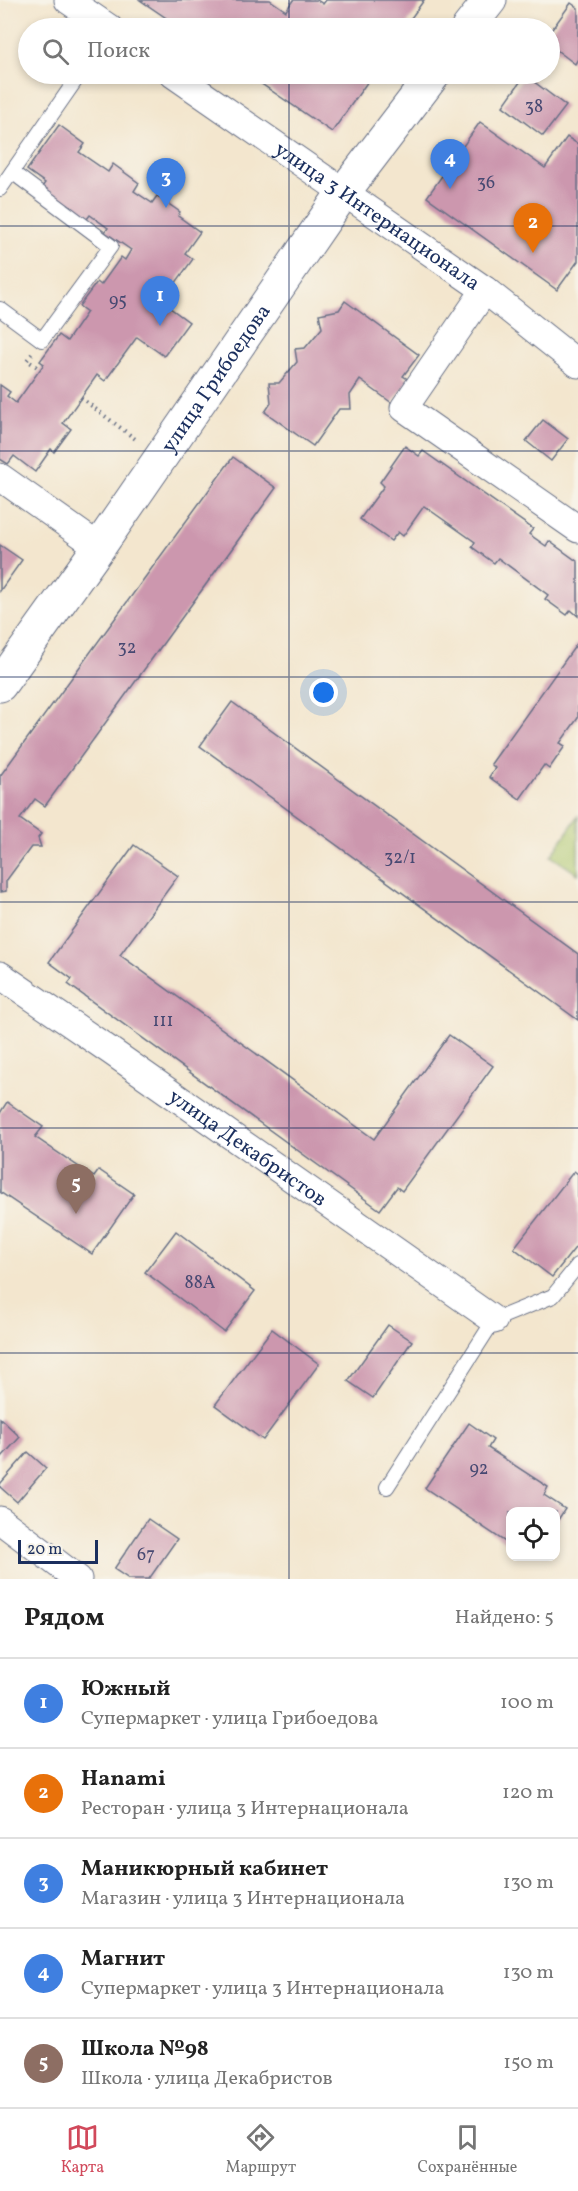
<!DOCTYPE html>
<html lang="ru">
<meta charset="utf-8">
<style>
body{margin:0;font-family:Vollkorn,serif;background:#f2f2f2;color:#222}
.controls{position:absolute;right:18px;bottom:18px;display:grid;overflow:hidden;border-radius:12px;box-shadow:0 3px 9px #0003}
.controls button{width:54px;height:54px;display:grid;place-items:center;padding:0;border:0;border-bottom:2px solid #e0e0e0;background:#fff;color:#222;font:30px sans-serif}
.scale{position:absolute;left:18px;bottom:15px;width:80px;box-sizing:border-box;padding-left:6px;border:3px solid #1b2f5e;border-top:0;font-size:16px;line-height:21px;white-space:nowrap;color:#1b2f5e;-webkit-text-stroke:4px #f7f3e8;paint-order:stroke}
.you{position:absolute;left:324px;top:693px;width:21px;height:21px;margin:-15px;border:4px solid #fff;border-radius:50%;background:#1a73e8;box-shadow:0 0 0 9px #1a73e833}
.badge{display:grid;place-items:center;width:39px;height:39px;border-radius:50%;background:#d1495b;color:#fff;font-size:20px;font-weight:700}
.pin{position:absolute;translate:-50% -50px;filter:drop-shadow(0 2px 3px #0008)}
.pin::after{content:'';position:absolute;top:32px;width:21px;height:18px;background:inherit;clip-path:polygon(0 0,100% 0,50% 100%)}
.list{margin:0;padding:0;list-style:none}
h2{display:flex;justify-content:space-between;align-items:center;height:78px;margin:0;padding:0 24px;font-size:26px}
h2 small{font-size:20px;font-weight:400;color:#767676}
.list li{display:grid;grid-template-columns:39px 1fr auto;gap:18px;align-items:center;box-sizing:border-box;height:90px;padding:0 24px;border-top:2px solid #e0e0e0}
.list b{display:block;font-size:22px;white-space:nowrap}
.list p{margin:0;font-size:20px;white-space:nowrap;color:#767676}
.list em{font-size:20px;font-style:normal;color:#767676}
.icon{flex:none;width:33px;height:33px;fill:none;stroke:currentColor;stroke-width:2;stroke-linecap:round;stroke-linejoin:round}
.map{position:relative;flex:none;width:578px;height:1579px;overflow:hidden}
.search{position:absolute;background:#fff;box-shadow:0 3px 9px #0003;left:18px;right:18px;top:18px;height:66px;display:flex;align-items:center;gap:15px;box-sizing:border-box;padding:0 21px;border-radius:33px;color:#767676;font-size:22px}
.sheet{height:528px;background:#fff}
nav{display:flex;justify-content:space-around;align-items:center;box-sizing:border-box;height:84px;border-top:2px solid #e0e0e0;background:#fff;font-size:16px;color:#767676}
nav a{display:grid;justify-items:center;gap:3px}
nav .on{color:#d1495b}
.map>svg:first-child{display:block}
.green{fill:#adc76d;stroke:#647b66;stroke-width:1.5}
.building{fill:#cc97ae}
.lines{fill:none;stroke-linecap:round;stroke-linejoin:round}
.service-casing{stroke:#676f85;stroke-width:16}
.minor-casing{stroke:#676f85;stroke-width:29}
.tertiary-casing{stroke:#676f85;stroke-width:35}
.path{stroke:#676f85;stroke-width:4;stroke-dasharray:1.5 4.5;stroke-linecap:butt}
.service{stroke:#fff;stroke-width:14}
.minor{stroke:#fff;stroke-width:27}
.tertiary{stroke:#fff;stroke-width:33}
.grid{fill:none;stroke:#1b2f5e;stroke-width:1.5;stroke-opacity:0.55}
.labels{text-anchor:middle;stroke-width:6;stroke-linejoin:round;paint-order:stroke}
.number-label{font-size:18px;fill:#474972}
.street-label{font-size:21px;fill:#1b2f5e;stroke:#f7f3e8}
</style>
<div class="map">
<svg width="578" height="1579" viewBox="0 0 578 1579">
<rect width="100%" height="100%" fill="#f7f3e8"/>
<filter id="ink" filterUnits="userSpaceOnUse"><feTurbulence type="fractalNoise" baseFrequency=".0167" numOctaves="2"/><feDisplacementMap in="SourceGraphic" scale="12" xChannelSelector="R" yChannelSelector="G"/><feConvolveMatrix kernelMatrix="1 2 1 2 8 2 1 2 1" color-interpolation-filters="sRGB"/></filter>
<filter id="wash" filterUnits="userSpaceOnUse"><feTurbulence type="fractalNoise" baseFrequency=".008" numOctaves="4" result="noise"/><feDisplacementMap in="SourceGraphic" scale="24" xChannelSelector="R" yChannelSelector="G"/><feGaussianBlur stdDeviation="1.35" result="paint"/><feColorMatrix in="noise" values="0 0 0 0 0 0 0 0 0 0 0 0 0 0 0 0 0 1.4 0 .05"/><feComposite in="paint" operator="in"/></filter>
<g filter="url(#wash)">
<rect width="100%" height="100%" fill="#f3e6ce"/>
<polygon class="green" points="578,816 578,874 551,856"/>
<g id="blocks">
<g class="building">
<polygon points="140,0 270,0 286,11 293,0 317,0 323,4 326,0 424,0 404,28 181,28"/>
<polygon points="571,3 578,8 578,59 575,64 550,45 550,32"/>
<polygon points="247,74 373,74 332,132"/>
<polygon points="525,75 566,106 543,136 503,106"/>
<polygon points="480,122 545,168 567,137 578,144 578,261 557,290 427,197"/>
<polygon points="59,125 85,144 79,152 108,172 113,164 139,183 134,191 152,203 157,196 180,212 178,216 200,232 185,253 193,259 162,302 189,322 164,356 137,337 105,381 97,375 63,423 71,429 54,452 51,449 35,472 14,456 8,464 0,459 0,385 10,392 7,396 16,403 44,364 40,361 59,335 67,341 87,312 79,306 97,282 101,285 121,257 125,260 131,250 105,232 108,228 90,215 84,223 39,191 45,183 27,170"/>
<polygon points="345,301 419,355 403,376 409,380 392,403 360,380 350,395 351,409 339,409 313,446 265,412 271,403 269,383 279,383 297,362 295,349 305,348 322,328 319,314 339,310"/>
<polygon points="543,420 568,439 551,461 526,441"/>
<polygon points="405,446 419,456 423,451 533,529 529,534 546,546 549,541 578,562 578,616 571,610 567,615 545,599 548,595 498,558 494,563 472,547 475,542 424,506 403,536 398,532 391,541 360,519 384,486 380,482"/>
<polygon points="233,457 276,488 45,806 35,799 20,819 41,834 38,838 41,847 31,847 6,881 6,891 0,892 0,776"/>
<polygon points="0,545 22,560 0,591"/>
<polygon points="578,642 578,718 560,743 565,746 549,769 544,765 520,799 489,777 495,768 491,764"/>
<polygon points="232,702 578,954 578,1020 200,746"/>
<polygon points="134,845 178,876 120,955 374,1139 449,1035 493,1066 402,1191 397,1187 380,1210 68,984 72,979 49,962"/>
<polygon points="7,1102 43,1127 35,1137 94,1177 99,1170 134,1194 92,1254 0,1192 0,1113"/>
<polygon points="574,1171 578,1174 578,1244 552,1277 514,1248"/>
<polygon points="176,1231 255,1291 224,1332 145,1272"/>
<polygon points="388,1325 412,1341 373,1398 348,1381"/>
<polygon points="272,1329 319,1364 263,1440 215,1405"/>
<polygon points="0,1418 20,1437 0,1459"/>
<polygon points="469,1423 493,1440 488,1448 548,1487 544,1495 565,1509 556,1523 556,1512 510,1512 510,1545 425,1488"/>
<polygon points="28,1452 46,1468 17,1502 0,1487 0,1484"/>
<polygon points="148,1519 177,1539 149,1579 129,1579 114,1569"/>
</g>
</g>
</g>
<g filter="url(#ink)">
<use href="#blocks" fill-opacity="0" stroke="#676f85" stroke-width="1.5"/>
<g class="lines">
<defs>
<g id="service">
<polyline points="0,189 80,74"/>
<polyline points="0,309 42,340 111,246 12,172"/>
<polyline points="387,1487 494,1320 553,1296 578,1265"/>
</g>
<g id="minor">
<polyline points="68,0 109,28"/>
<path id="s1" d="M 173,74 L 485,290 L 578,364"/>
<polyline points="485,290 404,408 578,529"/>
<polyline points="0,477 99,547"/>
<path id="s2" d="M 0,975 L 112,1052 L 494,1320"/>
<polyline points="0,1520 78,1579"/>
</g>
<g id="tertiary">
<polyline points="468,28 490,0"/>
<path id="s3" d="M 0,685 L 99,547 L 343,193 L 434,74"/>
</g>
</defs>
<use href="#service" class="service-casing"/>
<use href="#minor" class="minor-casing"/>
<use href="#tertiary" class="tertiary-casing"/>
<g class="path">
<polyline points="32,354 27,360 40,369"/>
<polyline points="81,398 138,441"/>
</g>
<use href="#service" class="service"/>
<use href="#minor" class="minor"/>
<use href="#tertiary" class="tertiary"/>
</g>
</g>
<path class="grid" d="M 289,0 L 289,28M 289,74 L 289,1579M 0,226 L 578,226M 0,451 L 578,451M 0,677 L 578,677M 0,902 L 578,902M 0,1128 L 578,1128M 0,1353 L 578,1353"/>
<g class="labels">
<g class="number-label">
<text x="534" y="112">38</text>
<text x="486" y="188">36</text>
<text x="118" y="306">95</text>
<text x="127" y="653">32</text>
<text x="400" y="863">32/1</text>
<text x="163" y="1026">111</text>
<text x="200" y="1288">88А</text>
<text x="479" y="1474">92</text>
<text x="146" y="1560">67</text>
</g>
<g class="street-label">
<text dy="7" stroke="none"><textPath href="#s1" startOffset="249">улица 3 Интернационала</textPath></text>
<text dy="7" stroke="none"><textPath href="#s3" startOffset="375">улица Грибоедова</textPath></text>
<text dy="7" stroke="none"><textPath href="#s2" startOffset="302">улица Декабристов</textPath></text>
</g>
</g>
</svg>
<div class="controls">
<button><svg class="icon" aria-label="locate" viewBox="0 0 24 24"><circle cx="12" cy="12" r="6"/><path d="M12 2v4M12 18v4M2 12h4M18 12h4"/></svg></button>
</div>
<div class="scale">20 m</div>
<div class="you"></div>
<div class="pin badge" style="left:160px;top:326px;background:#3f7fe0">1</div>
<div class="pin badge" style="left:533px;top:253px;background:#e8710a">2</div>
<div class="pin badge" style="left:166px;top:208px;background:#3f7fe0">3</div>
<div class="pin badge" style="left:450px;top:189px;background:#3f7fe0">4</div>
<div class="pin badge" style="left:76px;top:1214px;background:#8d6e63">5</div>
<div class="search"><svg class="icon" aria-label="search" viewBox="0 0 24 24"><circle cx="10" cy="10" r="6"/><path d="M15 15l6 6"/></svg>Поиск</div>
</div>
<section class="sheet">
<h2>Рядом<small>Найдено: 5</small></h2>
<ul class="list">
<li><span class="badge" style="background:#3f7fe0">1</span><div><b>Южный</b><p>Супермаркет · улица Грибоедова</p></div><em>100 m</em></li>
<li><span class="badge" style="background:#e8710a">2</span><div><b>Hanami</b><p>Ресторан · улица 3 Интернационала</p></div><em>120 m</em></li>
<li><span class="badge" style="background:#3f7fe0">3</span><div><b>Маникюрный кабинет</b><p>Магазин · улица 3 Интернационала</p></div><em>130 m</em></li>
<li><span class="badge" style="background:#3f7fe0">4</span><div><b>Магнит</b><p>Супермаркет · улица 3 Интернационала</p></div><em>130 m</em></li>
<li><span class="badge" style="background:#8d6e63">5</span><div><b>Школа №98</b><p>Школа · улица Декабристов</p></div><em>150 m</em></li>
</ul>
</section>
<nav>
<a class="on"><svg class="icon" aria-label="map" viewBox="0 0 24 24"><path d="M3 6l6-2 6 2 6-2v14l-6 2-6-2-6 2zM9 4v14M15 6v14"/></svg>Карта</a>
<a><svg class="icon" aria-label="directions" viewBox="0 0 24 24"><path d="M12 3l9 9-9 9-9-9zM9 14v-3h6M13 9l2 2-2 2"/></svg>Маршрут</a>
<a><svg class="icon" aria-label="saved" viewBox="0 0 24 24"><path d="M7 4h10v16l-5-4-5 4z"/></svg>Сохранённые</a>
</nav>
